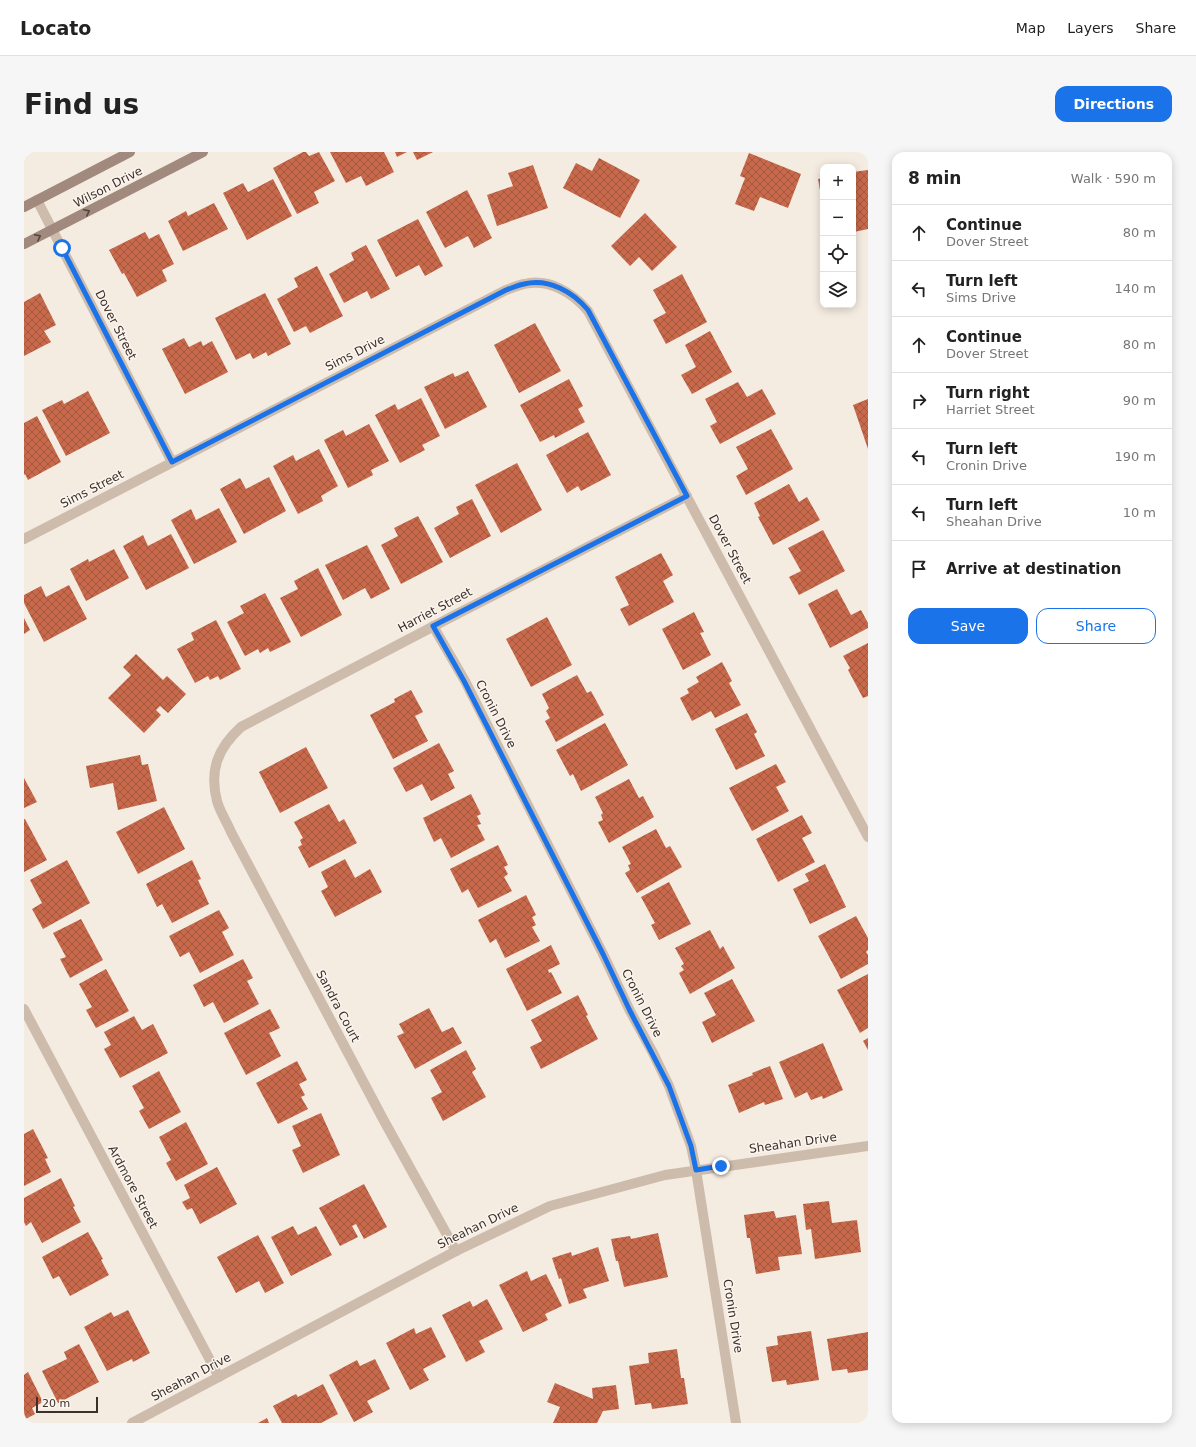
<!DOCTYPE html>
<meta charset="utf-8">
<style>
body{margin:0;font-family:"DejaVu Sans",sans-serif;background:#f6f6f6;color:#222}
.controls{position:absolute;right:12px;top:12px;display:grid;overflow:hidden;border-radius:8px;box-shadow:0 2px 10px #0003}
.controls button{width:36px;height:36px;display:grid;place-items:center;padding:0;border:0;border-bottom:1px solid #e0e0e0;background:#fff;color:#222;font:20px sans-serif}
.scale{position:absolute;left:12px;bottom:10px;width:62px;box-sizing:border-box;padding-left:4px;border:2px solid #3b302b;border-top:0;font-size:11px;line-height:14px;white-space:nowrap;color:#3b302b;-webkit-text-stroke:3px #fbf5ee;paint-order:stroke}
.stop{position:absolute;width:12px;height:12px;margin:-9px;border:3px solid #1a73e8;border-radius:50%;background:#fff}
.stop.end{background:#1a73e8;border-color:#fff;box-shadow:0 1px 4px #0008}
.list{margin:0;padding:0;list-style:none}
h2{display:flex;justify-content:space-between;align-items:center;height:52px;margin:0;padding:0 16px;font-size:17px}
h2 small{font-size:13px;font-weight:400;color:#767676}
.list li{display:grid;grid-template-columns:26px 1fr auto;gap:12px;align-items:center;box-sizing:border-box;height:56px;padding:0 16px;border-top:1px solid #e0e0e0}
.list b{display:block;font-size:15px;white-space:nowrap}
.list p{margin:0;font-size:13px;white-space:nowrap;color:#767676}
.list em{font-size:13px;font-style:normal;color:#767676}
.actions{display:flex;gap:8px;padding:12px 16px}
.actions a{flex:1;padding:9px 0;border:1px solid #1a73e8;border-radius:12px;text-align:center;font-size:14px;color:#1a73e8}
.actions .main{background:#1a73e8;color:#fff}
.icon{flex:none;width:22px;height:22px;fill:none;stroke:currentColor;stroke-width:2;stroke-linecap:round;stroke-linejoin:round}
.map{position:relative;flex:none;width:844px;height:1271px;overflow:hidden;border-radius:12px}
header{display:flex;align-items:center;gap:24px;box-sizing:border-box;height:56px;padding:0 20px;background:#fff;border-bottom:1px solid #e0e0e0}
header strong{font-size:19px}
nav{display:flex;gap:22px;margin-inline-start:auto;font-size:14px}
.intro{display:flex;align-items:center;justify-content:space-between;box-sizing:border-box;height:96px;padding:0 24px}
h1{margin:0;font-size:28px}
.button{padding:10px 18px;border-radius:12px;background:#1a73e8;color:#fff;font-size:14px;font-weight:700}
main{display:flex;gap:24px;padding:0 24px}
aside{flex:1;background:#fff;border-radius:12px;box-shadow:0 2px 10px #0003}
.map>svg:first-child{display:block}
.building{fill:url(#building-cross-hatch)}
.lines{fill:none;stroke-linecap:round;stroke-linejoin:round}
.street{stroke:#cdbbac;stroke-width:10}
.secondary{stroke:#a18a7d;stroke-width:10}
.oneway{stroke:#544640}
.route{stroke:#1a73e8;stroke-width:5}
.labels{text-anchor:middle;stroke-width:3;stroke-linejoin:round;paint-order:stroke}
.street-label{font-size:12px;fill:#3b302b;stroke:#fbf5ee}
</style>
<header>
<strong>Locato</strong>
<nav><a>Map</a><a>Layers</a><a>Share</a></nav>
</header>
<div class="intro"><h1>Find us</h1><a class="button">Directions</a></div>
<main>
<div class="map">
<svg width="844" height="1271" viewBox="0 0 844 1271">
<defs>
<pattern id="building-cross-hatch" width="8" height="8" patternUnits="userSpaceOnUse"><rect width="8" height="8" fill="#c8694b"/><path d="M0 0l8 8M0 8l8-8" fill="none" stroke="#a4573f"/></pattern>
</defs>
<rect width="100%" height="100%" fill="#f4ebe1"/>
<g class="building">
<polygon points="279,0 282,0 285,4 295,0 311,29 290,40 295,51 273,62 249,16"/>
<polygon points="306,0 360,0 370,20 342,34 337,24 322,31"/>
<polygon points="371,0 383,0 373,5"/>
<polygon points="389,0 409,0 393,8"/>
<polygon points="725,1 777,22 764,56 736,45 730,59 711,52 721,26 716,24"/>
<polygon points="575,6 616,28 596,66 539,36 552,11 568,19"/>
<polygon points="509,13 524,56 473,74 463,43 489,34 484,21"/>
<polygon points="844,18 844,77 830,80 829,20"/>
<polygon points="799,26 799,49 798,49 794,27"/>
<polygon points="249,27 268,64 223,88 199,41 219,31 224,40"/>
<polygon points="443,38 468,86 450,96 444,84 421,96 402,60"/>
<polygon points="190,51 204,77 159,99 144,69 162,59 164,64"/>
<polygon points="621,61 653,95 628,119 615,105 606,114 587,94"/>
<polygon points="394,67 419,114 401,124 395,113 372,125 353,88"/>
<polygon points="121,80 125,87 135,82 150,112 138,118 143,129 113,145 100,121 98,122 85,98"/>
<polygon points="342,93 366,137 347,147 343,139 320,151 305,122 330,108 327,101"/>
<polygon points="293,114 319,164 286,181 282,174 270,180 253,147 274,135 270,126"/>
<polygon points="658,122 683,170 642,192 629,168 642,161 629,138"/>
<polygon points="16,141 32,173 20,179 27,190 0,204 0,150"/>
<polygon points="241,141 267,192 244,204 242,200 229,207 226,201 212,208 191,166"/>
<polygon points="511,171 537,219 495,241 470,193"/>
<polygon points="686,179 708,220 668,242 657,223 672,215 661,193"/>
<polygon points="160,186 165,195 177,189 179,194 188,189 204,220 161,242 138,197"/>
<polygon points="444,219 463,255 421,277 400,235 429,221 431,225"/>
<polygon points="545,227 559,254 554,257 561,270 531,286 530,283 516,290 496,253"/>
<polygon points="714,230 723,245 738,237 752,262 696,292 686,274 693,270 681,247"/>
<polygon points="64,239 86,281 42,304 18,258 38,248 40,252"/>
<polygon points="397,246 416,284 398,293 401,298 376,311 351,263 371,252 374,258"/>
<polygon points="844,247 844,297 829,253"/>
<polygon points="13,264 37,310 4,328 1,322 0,323 0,271"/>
<polygon points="345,272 365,309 347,318 349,323 324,336 300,288 319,278 322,284"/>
<polygon points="747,277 769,317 722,343 712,324 724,317 712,295"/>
<polygon points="564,280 587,323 557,339 554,334 543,341 522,303"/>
<polygon points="295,297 314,334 297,344 299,349 274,362 249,314 269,303 272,309"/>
<polygon points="493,311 518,358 477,381 451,333"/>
<polygon points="245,325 262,359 220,382 196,337 216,326 222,337"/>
<polygon points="765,332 775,350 783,345 796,368 749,393 734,365 736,364 730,351"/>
<polygon points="448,347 467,384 426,406 410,376 435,362 432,355"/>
<polygon points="195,356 213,390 170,412 147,368 167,357 172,368"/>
<polygon points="394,364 419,410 377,432 357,393 374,384 370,376"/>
<polygon points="799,378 821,419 775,443 765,425 777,419 764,396"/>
<polygon points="147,382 165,416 122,438 99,394 119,383 124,394"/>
<polygon points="343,393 366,437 347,447 341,436 319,448 301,413"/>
<polygon points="90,397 105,426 62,449 46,417 64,407 65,410"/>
<polygon points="637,401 649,423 639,429 650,450 605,474 596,457 605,453 591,425"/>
<polygon points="294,416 318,463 277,485 256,446 274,437 270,429"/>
<polygon points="45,433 63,467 20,490 0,451 0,443 17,434 22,445"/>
<polygon points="813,437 827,463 837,458 844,471 844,476 806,496 784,452"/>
<polygon points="241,441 267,490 246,500 244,496 236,501 234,497 221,504 203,470 220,461 216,454"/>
<polygon points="670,460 680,480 676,481 687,503 659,518 638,477"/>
<polygon points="523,465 548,513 507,535 482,487"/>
<polygon points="0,466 6,478 0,482"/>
<polygon points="192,468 217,517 196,528 194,524 186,528 184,524 171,531 153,497 170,488 167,481"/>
<polygon points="844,491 844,544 839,546 824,518 826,516 819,504"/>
<polygon points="112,502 139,528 143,524 162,542 144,561 136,554 132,558 137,563 120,581 84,546 107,523 99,515"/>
<polygon points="698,510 708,529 705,531 717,553 691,566 687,559 668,569 656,546 665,541 663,537 675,530 672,525"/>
<polygon points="553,523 563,541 567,539 580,563 532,590 521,569 526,566 522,559 525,556 518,542"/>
<polygon points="387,538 399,560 391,564 404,589 369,607 346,563 371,550 370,547"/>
<polygon points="723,561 733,580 730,582 741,604 712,618 691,577"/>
<polygon points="581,571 604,613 557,639 549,622 546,624 532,598"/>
<polygon points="415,591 430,619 424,622 431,636 407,649 398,632 382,640 369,616"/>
<polygon points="282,595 304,636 256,661 235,620"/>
<polygon points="116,603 118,613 124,612 133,649 94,658 89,631 66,636 62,614"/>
<polygon points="752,612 762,630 752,635 765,659 728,679 705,636"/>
<polygon points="0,626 13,650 0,656"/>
<polygon points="605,627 615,646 619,644 630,665 585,691 574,670 579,668 577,663 579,661 571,645"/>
<polygon points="447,642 457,662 453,664 457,672 453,673 461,688 427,706 417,686 410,690 399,666"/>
<polygon points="305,652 315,670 320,667 333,691 285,716 274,695 278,693 276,688 279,686 270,670"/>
<polygon points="140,655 161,697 114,722 92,680"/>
<polygon points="778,663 788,681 778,686 791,710 754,730 732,687"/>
<polygon points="0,667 1,667 23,708 0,720"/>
<polygon points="632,677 642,696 646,694 658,715 613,741 601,721 606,718 604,713 607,712 598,695"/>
<polygon points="474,693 484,713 480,715 484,722 480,725 488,739 454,756 444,737 438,741 426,717"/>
<polygon points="321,707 331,726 346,717 358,740 311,765 297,739 304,735 297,720"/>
<polygon points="43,708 66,751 19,777 8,757 18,751 6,728"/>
<polygon points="168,708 177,727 174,728 185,752 148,771 138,752 133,755 122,732"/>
<polygon points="801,712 822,755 786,772 769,737 785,729 781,722"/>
<polygon points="645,730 667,772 635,788 627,773 631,771 617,745"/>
<polygon points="502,743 512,763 508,765 512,773 508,775 516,789 481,806 472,787 466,791 454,768"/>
<polygon points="195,758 205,776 198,780 210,803 176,821 165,800 156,805 145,784"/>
<polygon points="832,764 844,786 844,798 842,800 844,803 844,812 817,827 794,784"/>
<polygon points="57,767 79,808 46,826 36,807 42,805 29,781"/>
<polygon points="686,778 696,797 699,794 711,816 666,842 655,821 660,818 657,814 660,812 651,796"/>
<polygon points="527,793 536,812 524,818 525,821 527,820 538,841 503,859 482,817"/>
<polygon points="219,807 229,826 223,829 235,852 200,871 189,850 180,855 169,833"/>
<polygon points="82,817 105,859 72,876 62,858 68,855 55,832"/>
<polygon points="844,822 844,876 836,881 813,838"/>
<polygon points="708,827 731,869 688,891 678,870 692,863 680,841"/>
<polygon points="554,843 564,863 562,864 574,887 517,917 506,895 518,889 507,868"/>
<polygon points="405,856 418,880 429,875 438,891 391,917 373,884 380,881 375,872"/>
<polygon points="246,857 256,876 245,881 257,904 222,923 200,881"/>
<polygon points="110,864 118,878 129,872 144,901 96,926 80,897 87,893 80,880"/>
<polygon points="844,886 844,898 839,889"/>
<polygon points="799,891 819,938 799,947 798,944 787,948 783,940 771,946 755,910"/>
<polygon points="442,898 452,917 448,920 462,945 419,969 407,946 418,940 406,918"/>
<polygon points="273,909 283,928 275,932 281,943 277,945 284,957 254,972 232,931"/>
<polygon points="746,914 759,947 741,953 740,950 715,961 704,933 729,923 728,921"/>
<polygon points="135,919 157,960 125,977 115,959 120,956 108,934"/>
<polygon points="297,961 316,1003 279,1021 268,998 277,994 268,974"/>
<polygon points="162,970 184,1012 152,1029 142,1011 147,1008 135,985"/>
<polygon points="9,977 24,1006 21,1007 27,1020 0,1034 0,982"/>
<polygon points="193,1015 213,1052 176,1072 168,1056 163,1058 158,1050 166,1046 160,1033"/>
<polygon points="37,1026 51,1054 49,1055 57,1070 18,1091 7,1070 2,1074 0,1070 0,1046"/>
<polygon points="340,1032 363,1075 340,1087 332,1072 328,1074 334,1085 316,1094 295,1056"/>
<polygon points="805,1049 808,1071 833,1068 837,1100 791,1107 787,1077 782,1078 779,1052"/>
<polygon points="750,1059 752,1066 772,1063 778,1102 754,1105 756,1118 732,1122 726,1086 723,1086 720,1063"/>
<polygon points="269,1074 274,1083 292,1074 308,1103 267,1124 247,1085"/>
<polygon points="64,1080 79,1107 77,1108 85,1123 46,1144 35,1124 29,1127 18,1105"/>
<polygon points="634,1081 644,1125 600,1135 594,1109 592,1109 587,1087 606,1084 607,1087"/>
<polygon points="234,1083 260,1131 241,1141 235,1129 212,1141 193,1105"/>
<polygon points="574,1095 585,1129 559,1137 563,1146 545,1152 537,1126 535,1127 528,1106 547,1100 548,1104"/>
<polygon points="503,1119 507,1129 522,1122 538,1154 521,1162 524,1168 499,1180 475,1133"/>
<polygon points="463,1147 479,1177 455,1189 461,1200 442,1210 418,1163 446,1149 449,1155"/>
<polygon points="104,1158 126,1201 109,1210 108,1207 83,1219 60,1175 87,1160 90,1165"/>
<polygon points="407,1175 422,1205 399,1217 405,1228 386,1238 362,1191 390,1176 392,1182"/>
<polygon points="787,1179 795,1228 763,1233 762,1228 748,1230 742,1195 754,1193 753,1184"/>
<polygon points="844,1180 844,1218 824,1221 823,1217 808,1219 803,1187"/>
<polygon points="55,1192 75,1230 34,1251 18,1219 43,1207 40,1200"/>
<polygon points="653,1197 657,1226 660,1226 664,1252 628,1257 627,1251 611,1253 605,1214 625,1211 624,1201"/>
<polygon points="351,1207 366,1237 343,1249 349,1260 330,1270 305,1223 333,1208 336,1214"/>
<polygon points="4,1220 19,1250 8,1256 11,1262 0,1268 0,1223"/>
<polygon points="531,1231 569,1247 568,1236 592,1233 595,1257 579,1259 573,1271 529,1271 536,1255 523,1250"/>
<polygon points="299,1232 314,1262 297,1271 258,1271 249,1254 272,1242 274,1245"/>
<polygon points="243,1266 245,1271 234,1271"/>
</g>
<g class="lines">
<g class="street">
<polyline points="13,48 148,310"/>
<path d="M 0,387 L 482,138 C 488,136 494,133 500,132 C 525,126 549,141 564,159 L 844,685"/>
<polyline points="409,474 441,529 579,802 606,859 629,901 645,934 667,994 672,1018 712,1271"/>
<polyline points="0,857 195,1225"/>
<path d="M 432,1099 L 359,967 L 207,680 C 203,670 196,660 193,649 C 185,618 194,596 217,575 L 433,462 L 663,344"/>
<polyline points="108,1271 432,1099 526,1054 641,1023 844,994"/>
</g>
<g class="secondary">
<polyline points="0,55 106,0"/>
<polyline points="0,92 179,0"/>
</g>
</g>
<defs><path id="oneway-chevron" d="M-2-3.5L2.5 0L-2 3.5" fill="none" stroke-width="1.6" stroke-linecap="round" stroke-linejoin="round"/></defs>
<g class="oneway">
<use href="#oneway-chevron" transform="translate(63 60) rotate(-27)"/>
<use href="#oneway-chevron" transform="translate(14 85) rotate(-27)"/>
</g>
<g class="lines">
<path class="route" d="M 38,96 L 148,310 L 482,138 C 488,136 494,133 500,132 C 525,126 549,140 564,158 L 663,344 L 409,474 L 440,529 L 579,802 L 606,859 L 645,934 L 667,994 L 672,1018 L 697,1014"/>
</g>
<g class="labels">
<g class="street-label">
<text transform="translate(84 35) rotate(-27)" y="4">Wilson Drive</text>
<text transform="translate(92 173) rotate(63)" y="4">Dover Street</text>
<text transform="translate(331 201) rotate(-27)" y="4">Sims Drive</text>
<text transform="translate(68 337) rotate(-27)" y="4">Sims Street</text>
<text transform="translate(706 397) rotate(62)" y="4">Dover Street</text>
<text transform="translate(411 458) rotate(-28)" y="4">Harriet Street</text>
<text transform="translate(472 562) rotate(63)" y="4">Cronin Drive</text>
<text transform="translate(618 851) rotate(63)" y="4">Cronin Drive</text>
<text transform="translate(314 854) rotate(62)" y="4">Sandra Court</text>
<text transform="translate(769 991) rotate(-8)" y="4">Sheahan Drive</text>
<text transform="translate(109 1035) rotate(62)" y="4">Ardmore Street</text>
<text transform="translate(454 1074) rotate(-26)" y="4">Sheahan Drive</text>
<text transform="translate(709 1164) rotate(81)" y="4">Cronin Drive</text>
<text transform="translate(167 1225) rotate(-28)" y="4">Sheahan Drive</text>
</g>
</g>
</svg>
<div class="controls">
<button>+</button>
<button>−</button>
<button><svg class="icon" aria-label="locate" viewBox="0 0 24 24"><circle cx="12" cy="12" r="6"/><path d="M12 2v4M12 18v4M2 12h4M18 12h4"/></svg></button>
<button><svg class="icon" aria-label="layers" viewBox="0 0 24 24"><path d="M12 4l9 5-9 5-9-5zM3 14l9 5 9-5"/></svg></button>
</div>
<div class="scale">20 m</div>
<div class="stop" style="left:38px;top:96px"></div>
<div class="stop end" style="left:697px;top:1014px"></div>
</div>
<aside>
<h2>8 min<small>Walk · 590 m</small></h2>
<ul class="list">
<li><svg class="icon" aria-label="ahead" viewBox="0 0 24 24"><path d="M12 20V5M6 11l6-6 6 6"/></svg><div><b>Continue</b><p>Dover Street</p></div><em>80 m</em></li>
<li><svg class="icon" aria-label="left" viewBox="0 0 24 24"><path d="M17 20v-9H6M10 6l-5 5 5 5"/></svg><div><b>Turn left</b><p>Sims Drive</p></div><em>140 m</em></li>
<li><svg class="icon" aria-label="ahead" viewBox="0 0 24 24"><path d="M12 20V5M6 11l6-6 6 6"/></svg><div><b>Continue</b><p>Dover Street</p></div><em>80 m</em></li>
<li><svg class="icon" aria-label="right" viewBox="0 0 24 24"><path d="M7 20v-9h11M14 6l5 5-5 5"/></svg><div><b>Turn right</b><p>Harriet Street</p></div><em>90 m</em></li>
<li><svg class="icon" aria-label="left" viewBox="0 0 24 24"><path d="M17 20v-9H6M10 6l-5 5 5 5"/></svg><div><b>Turn left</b><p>Cronin Drive</p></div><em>190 m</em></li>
<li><svg class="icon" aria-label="left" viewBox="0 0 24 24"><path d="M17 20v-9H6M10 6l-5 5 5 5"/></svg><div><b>Turn left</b><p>Sheahan Drive</p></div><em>10 m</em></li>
<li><svg class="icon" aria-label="arrive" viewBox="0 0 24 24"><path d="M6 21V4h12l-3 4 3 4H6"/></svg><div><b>Arrive at destination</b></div></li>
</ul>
<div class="actions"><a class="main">Save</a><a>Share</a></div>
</aside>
</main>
